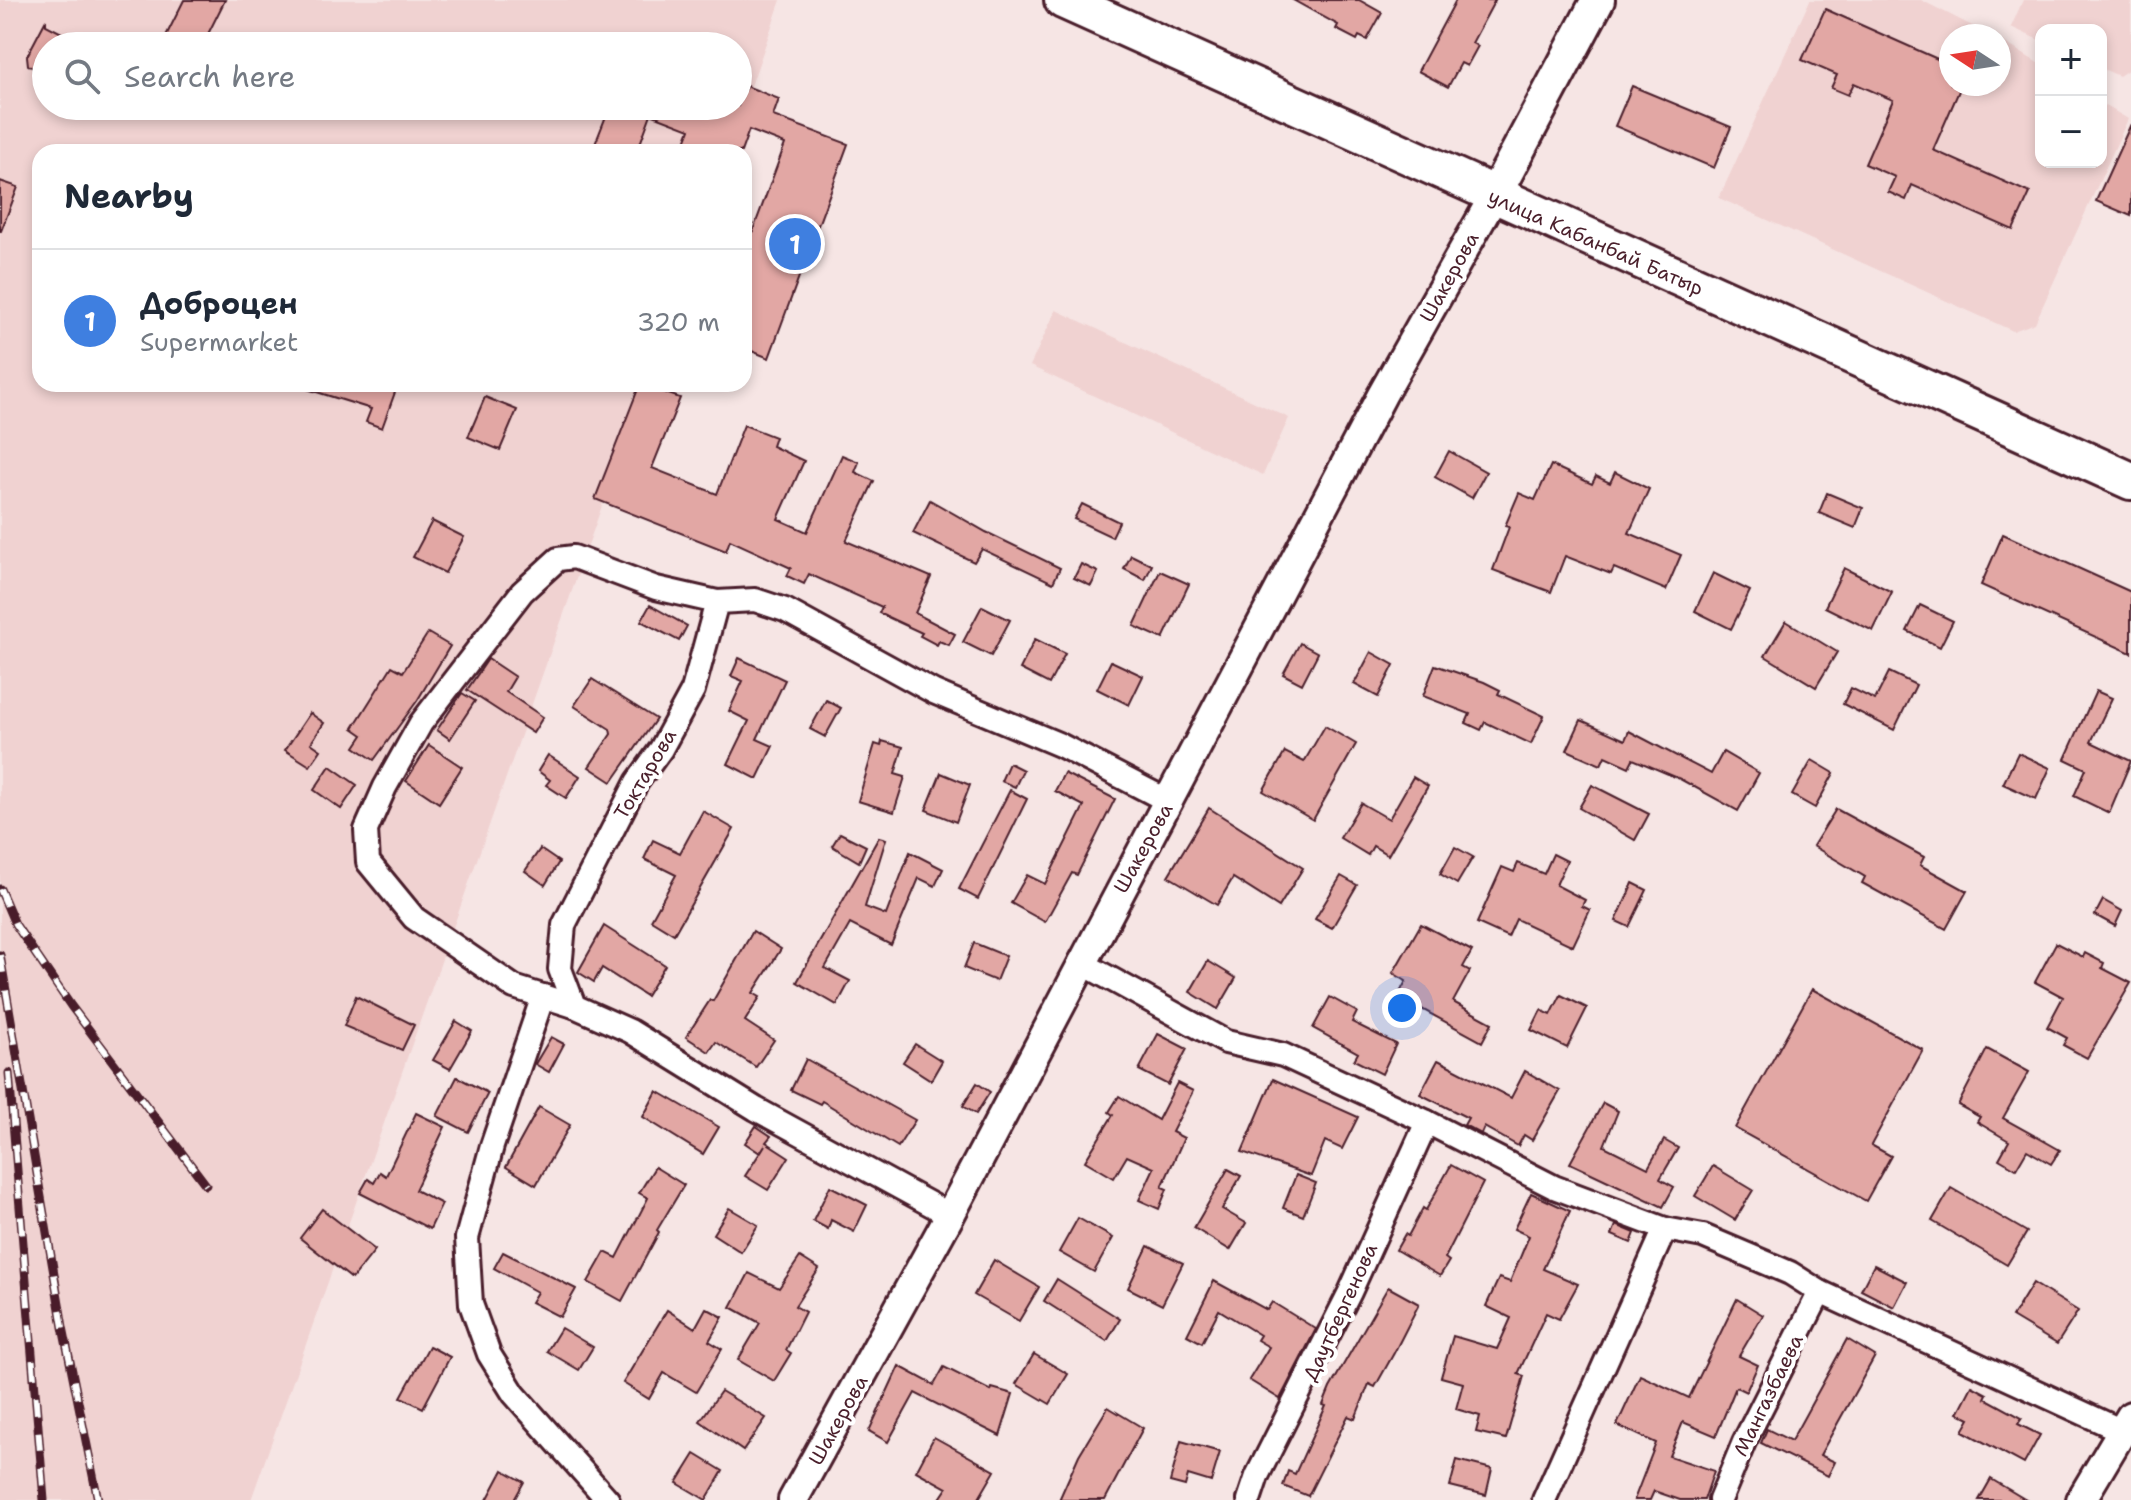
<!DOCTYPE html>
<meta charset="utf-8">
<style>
body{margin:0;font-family:"Shantell Sans",sans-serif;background:#f6f6f7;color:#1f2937}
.controls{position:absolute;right:24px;top:24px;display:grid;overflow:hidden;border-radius:16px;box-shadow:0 4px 12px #0003}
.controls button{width:72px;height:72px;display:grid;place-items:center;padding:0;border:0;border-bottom:2px solid #e0e1e3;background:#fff;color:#1f2937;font:40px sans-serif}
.compass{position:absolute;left:1939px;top:24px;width:72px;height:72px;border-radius:50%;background:#fff;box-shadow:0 4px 12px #0003;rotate:282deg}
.you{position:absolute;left:1402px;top:1008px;width:28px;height:28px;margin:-20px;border:6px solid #fff;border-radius:50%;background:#1a73e8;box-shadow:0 0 0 12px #1a73e833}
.badge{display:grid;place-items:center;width:52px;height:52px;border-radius:50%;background:#4a1f2b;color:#fff;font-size:26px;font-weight:700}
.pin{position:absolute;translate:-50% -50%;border:4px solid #fff;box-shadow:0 2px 8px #0006}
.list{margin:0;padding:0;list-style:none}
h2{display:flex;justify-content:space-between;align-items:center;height:104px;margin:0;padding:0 32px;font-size:34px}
h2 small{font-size:26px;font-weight:400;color:#747a83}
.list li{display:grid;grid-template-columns:52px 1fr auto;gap:24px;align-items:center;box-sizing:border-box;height:144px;padding:0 32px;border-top:2px solid #e0e1e3}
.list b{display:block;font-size:30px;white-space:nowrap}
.list p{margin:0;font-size:26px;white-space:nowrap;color:#747a83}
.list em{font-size:26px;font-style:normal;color:#747a83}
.icon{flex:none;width:44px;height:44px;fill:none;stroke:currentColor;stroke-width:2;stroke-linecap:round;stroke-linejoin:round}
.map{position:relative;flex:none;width:2131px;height:1500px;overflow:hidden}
.search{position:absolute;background:#fff;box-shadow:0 4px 12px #0003;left:32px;top:32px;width:720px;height:88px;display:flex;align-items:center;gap:20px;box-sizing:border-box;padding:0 28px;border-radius:44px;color:#747a83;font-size:30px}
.panel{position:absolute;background:#fff;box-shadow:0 4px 12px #0003;left:32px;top:144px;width:720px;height:248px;border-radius:24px}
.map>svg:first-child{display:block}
.built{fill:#f0d2d1;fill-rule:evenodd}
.building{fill:#e2a7a4;stroke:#4a1f2b;stroke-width:2}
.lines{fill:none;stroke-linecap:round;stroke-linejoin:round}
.minor-casing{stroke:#4a1f2b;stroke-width:28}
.tertiary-casing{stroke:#4a1f2b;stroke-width:34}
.secondary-casing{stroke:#4a1f2b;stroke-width:38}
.primary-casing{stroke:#4a1f2b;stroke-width:42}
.minor{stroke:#fff;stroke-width:22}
.tertiary{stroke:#fff;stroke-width:28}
.secondary{stroke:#fff;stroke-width:32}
.primary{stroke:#fff;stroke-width:36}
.rail-casing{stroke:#4a1f2b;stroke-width:9}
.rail{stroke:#fff;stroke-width:6;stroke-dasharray:18;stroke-linecap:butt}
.labels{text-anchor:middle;stroke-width:8;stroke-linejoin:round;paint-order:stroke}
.street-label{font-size:20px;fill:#4a1f2b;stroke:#fff}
</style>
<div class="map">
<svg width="2131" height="1500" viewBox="0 0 2131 1500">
<rect width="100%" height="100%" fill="#f6e5e4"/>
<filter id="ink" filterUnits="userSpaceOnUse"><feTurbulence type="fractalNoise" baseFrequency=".0125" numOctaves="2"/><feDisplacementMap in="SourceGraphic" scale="16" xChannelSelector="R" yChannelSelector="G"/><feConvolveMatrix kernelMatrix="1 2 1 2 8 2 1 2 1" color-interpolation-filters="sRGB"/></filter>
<g filter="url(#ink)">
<g class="built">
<path d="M 0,0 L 781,0 L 728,152 L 40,152 L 40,384 L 645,384 L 251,1500 L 0,1500 ZM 46,46 L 738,46 L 738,106 L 46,106 Z"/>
<polygon points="1810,0 1921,0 1992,36 1951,36 1951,84 1999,84 1999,39 2041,65 2041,162 2101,162 2101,103 2128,119 2035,323 2013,331 1719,198"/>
<polygon points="2023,0 2131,0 2131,68 2119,76 2101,68 2101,30 2041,30 2041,41 2011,27"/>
<polygon points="1056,310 1289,418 1263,475 1030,366"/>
</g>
<g class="building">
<polygon points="184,0 225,0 202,46 161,46"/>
<polygon points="1293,0 1359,0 1382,13 1367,40 1359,36 1357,40 1336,29 1338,25"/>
<polygon points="1456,0 1495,0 1472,43 1478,46 1467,66 1461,63 1448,87 1418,71"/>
<polygon points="1825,9 1951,65 1951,84 1962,84 1933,150 2030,193 2013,230 1912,185 1906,200 1888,192 1895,177 1865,164 1893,100 1854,83 1848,95 1831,88 1837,75 1802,60"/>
<polygon points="46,20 46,25 87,46 46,46 46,64 37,70 28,65 27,56"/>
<polygon points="746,86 779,99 773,116 848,144 769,358 744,348 744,255 785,144 749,130 741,152 681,152 690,129 651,114 637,152 592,152 610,106 738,106"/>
<polygon points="1632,86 1731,127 1714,168 1615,126"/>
<polygon points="2131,124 2131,216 2096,201"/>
<polygon points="0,181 18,187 1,231 0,231"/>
<polygon points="305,384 398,384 382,428 366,422 371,409 304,388"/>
<polygon points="640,384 680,398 652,468 717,494 744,425 775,437 772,446 804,461 778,519 807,532 842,455 859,462 855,472 874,481 846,541 931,577 915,613 955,634 949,645 939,641 937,645 920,636 922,633 879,613 882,607 809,574 804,584 787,576 791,568 730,540 726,551 595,499"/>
<polygon points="485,397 517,410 500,450 468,437"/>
<polygon points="1449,451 1486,472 1472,498 1435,477"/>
<polygon points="1551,465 1592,484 1596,476 1610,483 1615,472 1649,489 1629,533 1681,555 1666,590 1614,568 1611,574 1565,556 1551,592 1493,570 1509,527 1505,526 1519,493 1535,500"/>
<polygon points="1827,493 1863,508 1855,528 1819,513"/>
<polygon points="930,500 986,532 1060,568 1053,583 982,549 974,562 913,533"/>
<polygon points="1082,504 1119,522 1112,537 1074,519"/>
<polygon points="432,521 464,537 445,573 413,557"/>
<polygon points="2003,534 2131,592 2131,653 1981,585"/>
<polygon points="1131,555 1152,565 1145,580 1124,569"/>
<polygon points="1081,564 1098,572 1091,586 1074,578"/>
<polygon points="1844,568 1892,592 1873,631 1825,607"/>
<polygon points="1160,571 1189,584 1163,639 1134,626"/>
<polygon points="1713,573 1750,591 1731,629 1695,611"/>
<polygon points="650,605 687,626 679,641 641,621"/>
<polygon points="1920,605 1953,621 1940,647 1907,631"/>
<polygon points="982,606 1010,620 991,656 963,642"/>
<polygon points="1786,621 1837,652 1816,687 1765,656"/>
<polygon points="428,633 450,646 417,701 374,760 355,747 363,735 353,728 392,666 403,672"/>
<polygon points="1035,639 1065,654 1049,684 1020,669"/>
<polygon points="1300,643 1318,653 1302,684 1283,674"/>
<polygon points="1371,652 1394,665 1378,697 1354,684"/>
<polygon points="739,658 785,680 757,739 773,746 757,779 728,764 749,721 729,711 743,681 731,676"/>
<polygon points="488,659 515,677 506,692 543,717 533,733 467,690"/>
<polygon points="1111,661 1143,676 1129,705 1097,689"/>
<polygon points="1435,665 1484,682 1500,690 1498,694 1544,716 1531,744 1485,722 1481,730 1466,723 1470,714 1423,696"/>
<polygon points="1889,672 1916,685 1894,730 1843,704 1851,688 1875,700"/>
<polygon points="592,679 656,719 612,782 589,767 611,734 610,729 574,706"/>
<polygon points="2096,691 2112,698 2091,742 2131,761 2109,813 2074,796 2086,769 2065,759"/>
<polygon points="462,693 475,701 450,739 437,730"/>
<polygon points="826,700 841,708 825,737 810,729"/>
<polygon points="310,713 324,723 311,743 321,750 310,766 285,750"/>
<polygon points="1581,720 1625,740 1629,731 1711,774 1723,752 1759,773 1738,811 1680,779 1633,759 1629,767 1605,756 1601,765 1567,750"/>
<polygon points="1325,726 1356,744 1313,820 1263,791 1285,752 1304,762"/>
<polygon points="882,741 903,747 895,774 905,777 894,812 858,801 875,744 881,746"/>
<polygon points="429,745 462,767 439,803 406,781"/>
<polygon points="2018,753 2050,768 2036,799 2003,784"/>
<polygon points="548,755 580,776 566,798 546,785 550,780 538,771"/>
<polygon points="1812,760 1834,773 1815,808 1792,795"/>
<polygon points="1009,763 1023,770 1015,787 1001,781"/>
<polygon points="330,766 357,785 341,809 314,790"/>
<polygon points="941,773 970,785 956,822 926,810"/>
<polygon points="1064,773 1115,799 1077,875 1072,873 1045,922 1011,903 1027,875 1045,884 1084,806 1055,791"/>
<polygon points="1413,777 1428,786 1388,855 1373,846 1368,855 1340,838 1361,803 1389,819"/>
<polygon points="1592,785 1649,814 1635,840 1579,808"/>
<polygon points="1010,790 1027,799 978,899 959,889"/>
<polygon points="1209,808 1303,868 1279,907 1233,878 1217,905 1168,876"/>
<polygon points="1836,809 1924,857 1920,865 1967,891 1946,929 1862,883 1865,877 1813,846"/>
<polygon points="703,811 734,829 674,934 651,920 676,875 644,859 653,840 680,853"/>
<polygon points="840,833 866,846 859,862 832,846"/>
<polygon points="879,837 886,839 865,907 886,915 910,852 943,869 935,886 919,878 891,945 850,924 825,968 850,981 837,1005 797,982"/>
<polygon points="1455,847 1473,857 1457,884 1440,874"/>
<polygon points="540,849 559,862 545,885 525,871"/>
<polygon points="1553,854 1567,861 1556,885 1585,900 1582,906 1590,910 1573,946 1516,919 1508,937 1477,923 1502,867 1514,872 1518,863 1544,874"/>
<polygon points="1341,876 1357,885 1332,928 1315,919"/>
<polygon points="1633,883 1647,890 1629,927 1616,921"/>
<polygon points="2103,900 2122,911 2115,926 2095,915"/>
<polygon points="1421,924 1472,951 1463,967 1470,971 1453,1002 1492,1023 1482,1042 1398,996 1406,981 1393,973"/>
<polygon points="604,926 665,965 646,996 602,968 594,982 578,972"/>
<polygon points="753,931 781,949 753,993 760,997 745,1021 774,1040 756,1067 716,1042 709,1052 686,1037 710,1000 713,1001"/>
<polygon points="974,943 1006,956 996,981 964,968"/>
<polygon points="2056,943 2083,957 2085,953 2104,963 2102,968 2131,983 2087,1058 2063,1045 2067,1038 2047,1027 2063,997 2035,982"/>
<polygon points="1208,961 1236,978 1218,1009 1190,992"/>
<polygon points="1812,989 1923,1050 1871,1145 1891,1156 1866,1201 1735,1128"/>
<polygon points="1561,995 1587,1008 1567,1048 1531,1030 1541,1010 1551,1015"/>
<polygon points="356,996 414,1025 402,1050 344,1026"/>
<polygon points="1330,997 1357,1012 1352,1022 1396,1044 1382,1074 1354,1060 1358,1053 1313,1028"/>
<polygon points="456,1021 472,1031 450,1069 433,1060"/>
<polygon points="1158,1034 1187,1049 1168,1085 1139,1070"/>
<polygon points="551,1037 564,1044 549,1072 535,1064"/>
<polygon points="915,1044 942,1061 931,1080 903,1062"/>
<polygon points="1987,1049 2029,1072 2003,1118 2060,1150 2051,1164 2027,1150 2016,1169 1999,1159 2009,1141 1977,1122 1980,1117 1958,1105"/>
<polygon points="806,1059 915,1120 898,1147 822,1101 820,1104 791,1090"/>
<polygon points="1438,1060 1511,1098 1525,1071 1560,1091 1532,1140 1524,1135 1518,1146 1484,1127 1481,1134 1464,1125 1468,1118 1420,1094"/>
<polygon points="457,1077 488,1093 468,1132 437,1116"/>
<polygon points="1273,1079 1358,1117 1342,1149 1325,1141 1311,1176 1242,1152"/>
<polygon points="977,1083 990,1092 976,1114 963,1106"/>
<polygon points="1177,1083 1193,1091 1172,1132 1184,1138 1162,1187 1167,1189 1159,1209 1139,1200 1154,1168 1127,1156 1114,1178 1085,1161 1113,1115 1109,1112 1119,1096 1158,1120"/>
<polygon points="657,1091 719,1127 703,1154 643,1117"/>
<polygon points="1603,1103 1618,1111 1604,1146 1648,1168 1664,1140 1678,1148 1660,1179 1674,1187 1663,1207 1570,1163"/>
<polygon points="539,1107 570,1125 536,1185 506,1167"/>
<polygon points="416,1113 445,1127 415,1190 442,1204 430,1229 360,1193 368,1179 374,1183 380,1172 386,1176"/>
<polygon points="756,1126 771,1136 766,1142 789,1157 768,1190 745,1176 765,1145 760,1153 745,1143"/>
<polygon points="1451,1165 1483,1183 1445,1258 1449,1261 1440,1276 1396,1250 1405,1234 1408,1236 1423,1208 1426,1210"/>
<polygon points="1713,1166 1753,1190 1735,1220 1695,1196"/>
<polygon points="655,1167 684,1185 657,1230 659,1232 656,1238 622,1301 588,1282 605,1252 617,1258 648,1198 639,1193"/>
<polygon points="1228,1169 1241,1176 1222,1209 1246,1223 1230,1250 1194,1228"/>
<polygon points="1296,1175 1316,1183 1303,1216 1283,1208"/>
<polygon points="830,1186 867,1205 854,1232 831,1220 828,1229 813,1221"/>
<polygon points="1951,1188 2027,1232 2007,1265 1932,1221"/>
<polygon points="1531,1193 1570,1211 1543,1269 1578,1284 1559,1319 1546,1313 1518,1374 1524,1376 1506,1439 1476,1432 1480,1416 1456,1409 1463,1383 1441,1377 1453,1336 1497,1349 1511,1318 1486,1306 1499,1278 1510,1282 1529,1236 1514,1229"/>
<polygon points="729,1208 758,1225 741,1252 713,1234"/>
<polygon points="322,1209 375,1250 352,1279 300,1238"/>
<polygon points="1078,1218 1113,1238 1094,1272 1059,1252"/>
<polygon points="1616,1225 1635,1233 1631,1243 1612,1235"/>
<polygon points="1148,1246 1183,1263 1162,1305 1128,1288"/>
<polygon points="503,1252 576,1289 560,1317 531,1302 537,1292 494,1268"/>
<polygon points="800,1257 819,1269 795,1306 805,1312 786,1350 791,1353 774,1381 738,1360 760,1323 731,1307 749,1273 779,1288"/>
<polygon points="994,1260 1039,1287 1019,1321 974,1295"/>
<polygon points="1874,1265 1907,1282 1894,1307 1861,1290"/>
<polygon points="1057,1279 1120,1319 1107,1341 1044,1301"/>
<polygon points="1214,1281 1267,1310 1272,1302 1316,1329 1280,1399 1249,1380 1269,1347 1257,1340 1260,1335 1219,1310 1202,1343 1187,1335"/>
<polygon points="2033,1283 2078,1311 2057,1344 2012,1317"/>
<polygon points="1388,1287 1419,1304 1394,1353 1375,1387 1369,1384 1355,1419 1348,1416 1308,1496 1283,1486 1288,1471 1295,1474 1326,1406 1323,1405 1330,1388"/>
<polygon points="1737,1299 1763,1315 1739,1356 1758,1365 1746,1392 1736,1387 1716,1436 1683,1422 1669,1456 1714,1471 1704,1500 1680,1500 1654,1491 1650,1500 1634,1500 1656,1443 1617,1425 1640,1375 1689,1398"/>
<polygon points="706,1308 723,1317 709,1341 722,1349 696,1392 664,1373 649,1399 623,1383 667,1310 695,1328"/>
<polygon points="561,1328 593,1347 579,1370 547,1351"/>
<polygon points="1847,1339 1875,1356 1820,1455 1835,1462 1828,1476 1761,1443 1767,1429 1791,1441"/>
<polygon points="429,1346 450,1357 423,1408 401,1397"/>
<polygon points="1034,1354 1068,1374 1050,1404 1016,1384"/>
<polygon points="899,1366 934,1385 944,1367 991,1391 992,1388 1013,1394 1000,1436 915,1393 888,1442 869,1431"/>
<polygon points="1972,1386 1987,1394 1985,1398 2022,1418 2018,1424 2040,1435 2024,1464 1963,1431 1970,1419 1958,1413"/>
<polygon points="721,1391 766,1418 743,1451 700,1421"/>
<polygon points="1108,1407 1143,1428 1105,1500 1059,1500 1079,1455"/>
<polygon points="934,1437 995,1471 978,1500 939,1500 947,1488 916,1471"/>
<polygon points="1181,1441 1220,1452 1211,1482 1188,1475 1185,1486 1170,1482"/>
<polygon points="695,1454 723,1471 706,1500 677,1483"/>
<polygon points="1457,1460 1492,1469 1486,1495 1450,1486"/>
<polygon points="503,1470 524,1482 514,1500 487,1500"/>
<polygon points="1991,1479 2026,1500 1979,1500"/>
</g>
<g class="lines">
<defs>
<g id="minor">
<polyline points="1080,962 1226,1042 1283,1055 1427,1122 1554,1187 1665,1229 1703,1236 1790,1273 1820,1292 2122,1431"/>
<polyline points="543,996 492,1146 467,1238 471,1304 489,1354 514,1394 608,1500"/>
<polyline points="574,1006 514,987 414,918 368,862 366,830 385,787 421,723 522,592 558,559 574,557 656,588 717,602"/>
<polyline points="950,1215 756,1109 630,1031 574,1006 560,969 564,925 637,782 661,749 693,690 717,602 755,600 785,610 934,692 1060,745 1168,801"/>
<polyline points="1249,1500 1257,1476 1350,1292 1427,1122"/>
<polyline points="1544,1500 1665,1229"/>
<polyline points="1720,1500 1744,1442 1820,1292"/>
</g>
<g id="tertiary">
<polyline points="793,1500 950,1215 1382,395 1494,196"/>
<polyline points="2081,1500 2131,1416"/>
</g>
<polyline id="secondary" points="1494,196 1598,0"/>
<polyline id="primary" points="1063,0 2131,481"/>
</defs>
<use href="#minor" class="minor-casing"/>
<use href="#tertiary" class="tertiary-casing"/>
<use href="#secondary" class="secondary-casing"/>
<use href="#primary" class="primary-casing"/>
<use href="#minor" class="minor"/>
<use href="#tertiary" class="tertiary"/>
<use href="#secondary" class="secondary"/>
<use href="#primary" class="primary"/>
<defs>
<g id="rail">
<polyline points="0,889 15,924 71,1006 206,1185"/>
<polyline points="0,955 63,1327 98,1500"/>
<polyline points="9,1073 44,1500"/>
</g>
</defs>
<use href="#rail" class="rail-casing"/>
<use href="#rail" class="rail"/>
</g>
</g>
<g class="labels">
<g class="street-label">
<text transform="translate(1596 242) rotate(24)" y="7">улица Кабанбай Батыр</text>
<text transform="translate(1449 277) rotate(-61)" y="7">Шакерова</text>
<text transform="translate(645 774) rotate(-59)" y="7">Токтарова</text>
<text transform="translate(1143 848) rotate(-61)" y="7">Шакерова</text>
<text transform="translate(1340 1312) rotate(-65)" y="7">Даутбергенова</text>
<text transform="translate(1768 1395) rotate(-64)" y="7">Мангазбаева</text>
<text transform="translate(838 1420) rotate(-61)" y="7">Шакерова</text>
</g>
</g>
</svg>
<div class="controls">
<button>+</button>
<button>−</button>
</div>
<svg class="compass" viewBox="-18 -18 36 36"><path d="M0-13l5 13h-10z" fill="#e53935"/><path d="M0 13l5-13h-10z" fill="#747a83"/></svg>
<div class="you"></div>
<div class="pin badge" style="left:795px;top:244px;background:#3f7fe0">1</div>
<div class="search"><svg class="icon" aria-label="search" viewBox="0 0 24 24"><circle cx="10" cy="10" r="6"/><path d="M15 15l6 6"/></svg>Search here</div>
<section class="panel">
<h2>Nearby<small></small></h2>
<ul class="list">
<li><span class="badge" style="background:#3f7fe0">1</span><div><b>Доброцен</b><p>Supermarket</p></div><em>320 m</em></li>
</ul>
</section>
</div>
